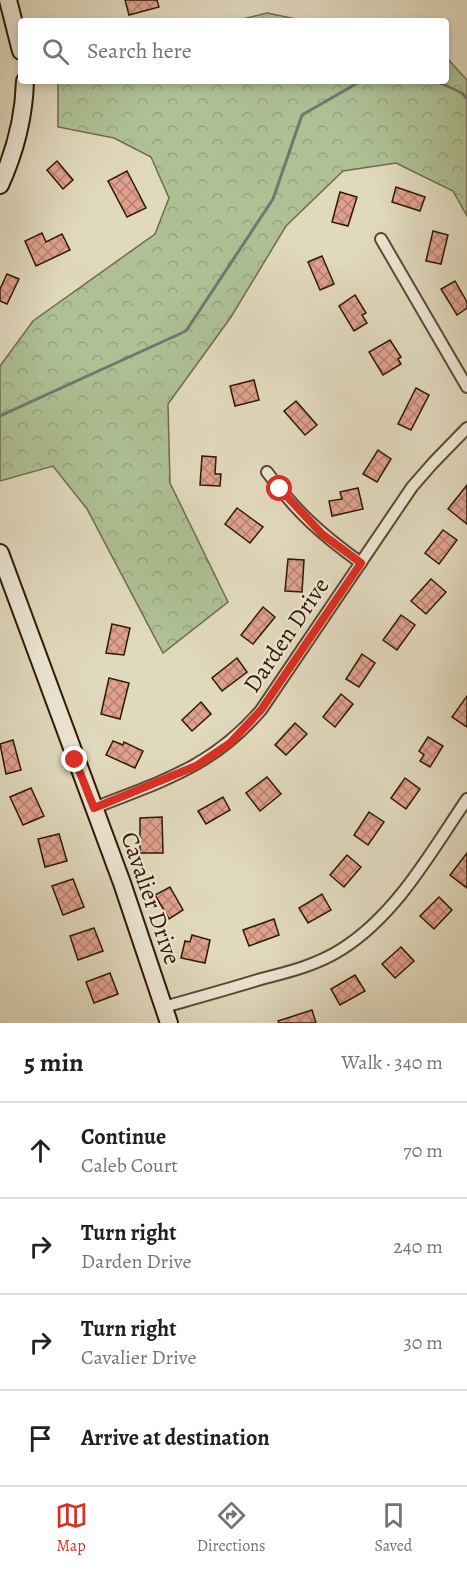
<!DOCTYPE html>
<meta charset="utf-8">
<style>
body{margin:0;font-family:Alegreya,serif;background:#f6f6f6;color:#202124}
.stop{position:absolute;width:18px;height:18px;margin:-14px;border:4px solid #d93025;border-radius:50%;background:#fff}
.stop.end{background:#d93025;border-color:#fff;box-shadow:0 2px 6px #0008}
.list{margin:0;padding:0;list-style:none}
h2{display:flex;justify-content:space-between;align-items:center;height:78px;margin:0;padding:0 24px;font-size:26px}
h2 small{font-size:20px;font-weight:400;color:#757577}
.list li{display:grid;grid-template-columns:39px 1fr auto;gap:18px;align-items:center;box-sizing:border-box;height:96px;padding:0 24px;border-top:2px solid #e0e0e0}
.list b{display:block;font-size:22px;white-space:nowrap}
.list p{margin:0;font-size:20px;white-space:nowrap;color:#757577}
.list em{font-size:20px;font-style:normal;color:#757577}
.icon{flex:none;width:33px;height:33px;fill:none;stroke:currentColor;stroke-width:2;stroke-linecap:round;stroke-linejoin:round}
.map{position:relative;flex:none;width:467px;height:1023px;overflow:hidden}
.search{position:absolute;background:#fff;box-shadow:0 3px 9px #0003;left:18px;right:18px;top:18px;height:66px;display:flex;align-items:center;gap:15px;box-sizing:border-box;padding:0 21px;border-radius:6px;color:#757577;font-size:22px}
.sheet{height:462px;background:#fff}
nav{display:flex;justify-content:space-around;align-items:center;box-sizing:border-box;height:84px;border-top:2px solid #e0e0e0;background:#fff;font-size:16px;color:#757577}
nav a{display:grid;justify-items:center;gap:3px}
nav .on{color:#d93025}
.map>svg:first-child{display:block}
.forest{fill:url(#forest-crowns);stroke:#706c4c;stroke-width:1.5}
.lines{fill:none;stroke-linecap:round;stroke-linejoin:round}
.stream{stroke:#6e7970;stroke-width:3}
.building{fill:url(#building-cross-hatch);stroke:#311903;stroke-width:1.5}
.street-casing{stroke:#5d4932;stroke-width:14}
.secondary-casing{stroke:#311903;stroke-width:20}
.street{stroke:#ece6d4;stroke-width:10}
.secondary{stroke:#ece6d4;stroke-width:16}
.route{stroke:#d93025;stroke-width:8}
.labels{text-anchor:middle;stroke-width:4.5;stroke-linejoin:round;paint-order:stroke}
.street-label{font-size:24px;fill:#311903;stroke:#ece6d4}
</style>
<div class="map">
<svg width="467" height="1023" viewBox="0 0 467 1023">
<defs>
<pattern id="forest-crowns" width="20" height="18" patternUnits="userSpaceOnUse" patternTransform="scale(1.5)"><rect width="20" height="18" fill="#aec094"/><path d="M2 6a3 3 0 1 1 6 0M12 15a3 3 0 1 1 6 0" fill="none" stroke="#96a47e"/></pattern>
<pattern id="building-cross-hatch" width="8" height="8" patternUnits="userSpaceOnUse" patternTransform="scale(1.5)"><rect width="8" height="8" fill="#dfa18e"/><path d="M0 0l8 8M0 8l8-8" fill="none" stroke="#b58272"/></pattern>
</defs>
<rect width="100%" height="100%" fill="#e1d9bd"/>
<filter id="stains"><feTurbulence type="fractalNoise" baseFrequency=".00333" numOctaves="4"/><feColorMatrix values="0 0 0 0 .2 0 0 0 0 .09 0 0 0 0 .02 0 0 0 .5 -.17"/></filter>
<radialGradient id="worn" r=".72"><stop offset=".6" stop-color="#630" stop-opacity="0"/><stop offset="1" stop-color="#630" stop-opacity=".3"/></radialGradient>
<g class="forest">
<polygon points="267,13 306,21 234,21"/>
<polygon points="446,57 467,80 467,216 453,191 396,163 343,171 286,226 231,317 168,404 170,483 228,602 163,653 87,509 53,466 0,481 0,366 33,321 155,234 169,198 151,157 114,138 58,127 58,81 446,81"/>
</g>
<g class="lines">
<g class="stream">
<polyline points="436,81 462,93 467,99"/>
<polyline points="0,416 186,331 273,199 302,115 361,81"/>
</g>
</g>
<g class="building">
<polygon points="125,0 157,0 159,7 129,15"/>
<polygon points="57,161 73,180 63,189 47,170"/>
<polygon points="127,171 146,208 127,217 108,181"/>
<polygon points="396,187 425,197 420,211 392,202"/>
<polygon points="340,192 357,197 348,226 332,222"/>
<polygon points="433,231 448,235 441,264 426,261"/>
<polygon points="42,233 46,242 62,234 70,250 36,266 25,241"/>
<polygon points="322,256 334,284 320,290 308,262"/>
<polygon points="7,274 19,279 7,304 0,301 0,289"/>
<polygon points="455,281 467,302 467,308 457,315 441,289"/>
<polygon points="355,295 366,313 362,315 367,323 354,331 339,306"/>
<polygon points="390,340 401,357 398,359 401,364 383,375 369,352"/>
<polygon points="254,380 259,400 235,406 230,386"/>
<polygon points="416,388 429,395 411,430 398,424"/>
<polygon points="296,401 317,425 305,435 284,411"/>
<polygon points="378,450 391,459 377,482 363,474"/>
<polygon points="202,456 216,457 215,474 221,474 220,486 200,485"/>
<polygon points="467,485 467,524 448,509"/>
<polygon points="358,488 363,509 332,516 329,501 342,499 340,492"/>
<polygon points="237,508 263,527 250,543 225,524"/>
<polygon points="443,530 457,540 439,564 425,553"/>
<polygon points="288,559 304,560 302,592 285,591"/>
<polygon points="431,579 446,592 426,614 411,601"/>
<polygon points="263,607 275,617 253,644 241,635"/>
<polygon points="401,615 415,625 397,650 383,640"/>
<polygon points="112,624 130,628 124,655 106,653"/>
<polygon points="362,654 375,663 359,687 346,679"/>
<polygon points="237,658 247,672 222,691 212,678"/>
<polygon points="109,678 129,683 120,719 101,714"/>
<polygon points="341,694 353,704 335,727 323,717"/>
<polygon points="467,696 467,727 452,717"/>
<polygon points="201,702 211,714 192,731 182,720"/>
<polygon points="295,723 307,734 286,755 275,745"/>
<polygon points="428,737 443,746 430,767 420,761 424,755 419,751"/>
<polygon points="13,740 21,770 6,774 0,744"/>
<polygon points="113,741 123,745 124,742 143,751 135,768 106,755"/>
<polygon points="267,777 281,794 260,811 246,793"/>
<polygon points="405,778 420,789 406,809 391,798"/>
<polygon points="31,788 44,816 23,825 10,797"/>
<polygon points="223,797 230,810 206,824 198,811"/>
<polygon points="369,812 384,822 368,845 354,835"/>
<polygon points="162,817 163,853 140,853 140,818"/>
<polygon points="59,834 67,861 45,867 38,839"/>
<polygon points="467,853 467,888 450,875"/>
<polygon points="347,855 361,867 344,887 330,875"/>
<polygon points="73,879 84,907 63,915 52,886"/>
<polygon points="170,887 183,910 169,919 155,895"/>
<polygon points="322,894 331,910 308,923 299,908"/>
<polygon points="439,897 452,910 434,929 420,916"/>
<polygon points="274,919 279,935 249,946 243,930"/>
<polygon points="94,928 103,951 78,960 70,936"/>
<polygon points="192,935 210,940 205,963 181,958 185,941 190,942"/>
<polygon points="401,947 414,961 395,978 382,964"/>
<polygon points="110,973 118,994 94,1003 86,982"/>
<polygon points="355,975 365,991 340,1005 331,989"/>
<polygon points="312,1010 316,1023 279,1023 278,1021"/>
</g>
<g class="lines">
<defs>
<g id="street">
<polyline points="381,239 467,387"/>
<path d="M 267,472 C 296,512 321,534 361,563"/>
<path d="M 94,808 C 161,781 211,768 261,710 L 412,487 L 433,463 L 467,428"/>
<path d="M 164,1007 C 196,998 229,989 261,979 C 289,972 317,965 342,949 C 397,914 431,852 467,799"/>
</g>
<g id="secondary">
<polyline points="8,0 21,51"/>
<path d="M 0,185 C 15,152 24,118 25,81"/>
<polyline points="0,553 122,883 169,1023"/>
</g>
</defs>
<use href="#street" class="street-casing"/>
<use href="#secondary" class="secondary-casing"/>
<use href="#street" class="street"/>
<use href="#secondary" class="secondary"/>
</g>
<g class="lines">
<polyline class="route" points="75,760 94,808 196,766 230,743 261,710 361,563 322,534 280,489"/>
</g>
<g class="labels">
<g class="street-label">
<text transform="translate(286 635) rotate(-56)" y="8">Darden Drive</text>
<text transform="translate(151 898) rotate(71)" y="8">Cavalier Drive</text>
</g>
</g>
<rect width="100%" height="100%" filter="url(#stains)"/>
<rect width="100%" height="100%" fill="url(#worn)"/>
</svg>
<div class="stop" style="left:280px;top:489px"></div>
<div class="stop end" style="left:75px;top:760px"></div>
<div class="search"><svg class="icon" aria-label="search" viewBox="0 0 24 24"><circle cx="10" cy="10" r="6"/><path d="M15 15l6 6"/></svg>Search here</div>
</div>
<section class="sheet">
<h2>5 min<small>Walk · 340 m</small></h2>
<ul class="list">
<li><svg class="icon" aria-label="ahead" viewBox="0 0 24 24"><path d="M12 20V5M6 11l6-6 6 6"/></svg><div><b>Continue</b><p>Caleb Court</p></div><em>70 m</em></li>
<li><svg class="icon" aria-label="right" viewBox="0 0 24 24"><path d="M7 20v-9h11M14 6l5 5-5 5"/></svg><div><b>Turn right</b><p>Darden Drive</p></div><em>240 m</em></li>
<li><svg class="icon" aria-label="right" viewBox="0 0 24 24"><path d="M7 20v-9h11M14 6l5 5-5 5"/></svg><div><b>Turn right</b><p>Cavalier Drive</p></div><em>30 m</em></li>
<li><svg class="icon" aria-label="arrive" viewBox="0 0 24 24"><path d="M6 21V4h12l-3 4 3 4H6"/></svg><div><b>Arrive at destination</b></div></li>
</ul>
</section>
<nav>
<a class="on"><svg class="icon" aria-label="map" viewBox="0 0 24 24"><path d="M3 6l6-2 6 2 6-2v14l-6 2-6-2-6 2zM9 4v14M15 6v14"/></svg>Map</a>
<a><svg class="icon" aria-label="directions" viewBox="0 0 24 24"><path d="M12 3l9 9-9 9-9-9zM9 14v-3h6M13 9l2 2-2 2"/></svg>Directions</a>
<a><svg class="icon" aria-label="saved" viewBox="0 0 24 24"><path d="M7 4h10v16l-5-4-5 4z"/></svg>Saved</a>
</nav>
